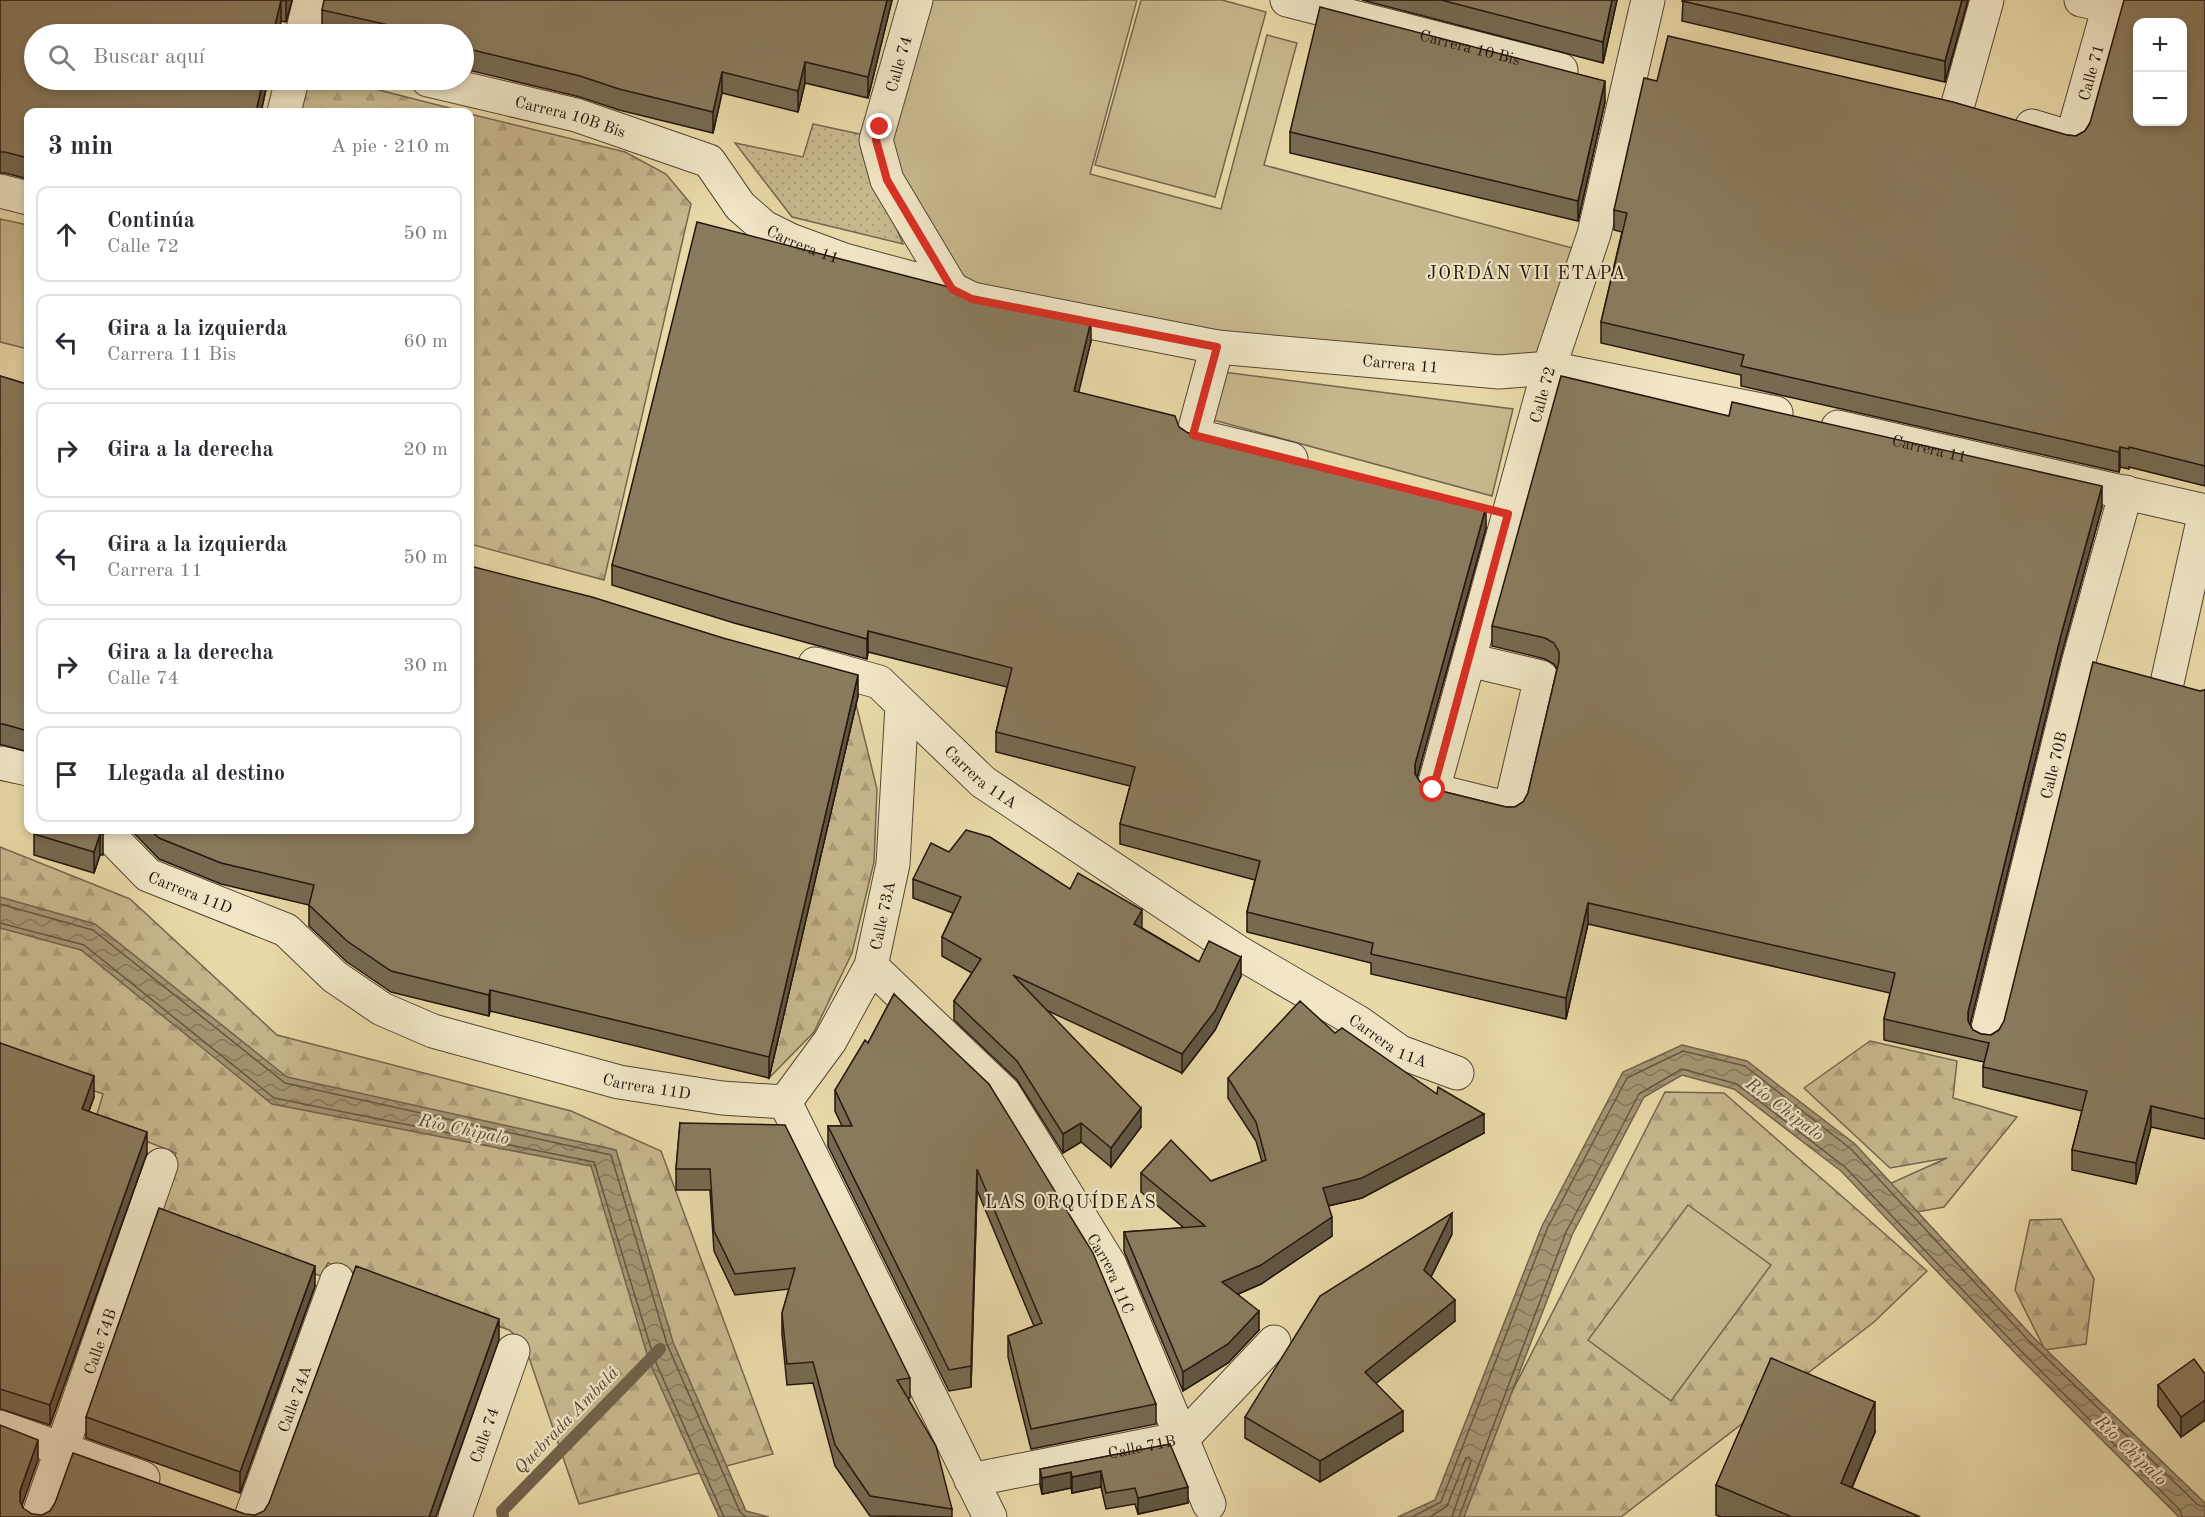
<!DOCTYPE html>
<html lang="es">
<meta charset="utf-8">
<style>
body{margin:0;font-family:"Old Standard TT",serif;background:#f2f2f3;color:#2b2b33}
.controls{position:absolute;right:18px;top:18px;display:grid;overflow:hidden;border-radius:12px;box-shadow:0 3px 9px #0003}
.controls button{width:54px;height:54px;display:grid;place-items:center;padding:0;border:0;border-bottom:2px solid #e1e1e2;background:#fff;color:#2b2b33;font:30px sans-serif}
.stop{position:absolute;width:18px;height:18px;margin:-14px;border:4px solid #d93025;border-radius:50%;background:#fff}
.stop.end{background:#d93025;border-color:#fff;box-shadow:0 2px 6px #0008}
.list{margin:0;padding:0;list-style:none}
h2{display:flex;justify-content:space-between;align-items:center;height:78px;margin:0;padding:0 24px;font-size:26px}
h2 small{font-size:20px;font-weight:400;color:#7c7c81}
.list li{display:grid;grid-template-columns:39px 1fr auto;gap:18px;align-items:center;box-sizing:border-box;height:96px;margin:0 12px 12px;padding:0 12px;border:2px solid #e1e1e2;border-radius:12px}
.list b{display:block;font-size:22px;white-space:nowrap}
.list p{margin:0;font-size:20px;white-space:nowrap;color:#7c7c81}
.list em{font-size:20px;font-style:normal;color:#7c7c81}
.icon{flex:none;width:33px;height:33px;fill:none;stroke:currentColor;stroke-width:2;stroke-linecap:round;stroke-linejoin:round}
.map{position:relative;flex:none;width:2205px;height:1517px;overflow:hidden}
.search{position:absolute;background:#fff;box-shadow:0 3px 9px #0003;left:24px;top:24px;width:450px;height:66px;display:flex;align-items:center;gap:15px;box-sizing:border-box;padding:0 21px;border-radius:33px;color:#7c7c81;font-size:22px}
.panel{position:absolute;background:#fff;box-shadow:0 3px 9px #0003;left:24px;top:108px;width:450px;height:726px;border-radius:12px}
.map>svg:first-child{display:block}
.grass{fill:url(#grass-dots);stroke:#76664e;stroke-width:1.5}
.forest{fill:url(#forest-firs);stroke:#76664e;stroke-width:1.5}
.park{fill:#c8b88e;stroke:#76664e;stroke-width:1.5}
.water{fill:url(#water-waves);stroke:#72624b;stroke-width:1.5}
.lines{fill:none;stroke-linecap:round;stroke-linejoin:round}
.shore{stroke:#655641;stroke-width:1.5}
.stream{stroke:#72624b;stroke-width:12}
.minor-casing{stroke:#554634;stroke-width:35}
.minor{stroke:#f1e6c6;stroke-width:33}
.wall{fill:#776a51;stroke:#24150e;stroke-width:1.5}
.shaded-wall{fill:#615642;stroke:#24150e;stroke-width:1.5}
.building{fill:#8a7b5e;stroke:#24150e;stroke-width:1.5;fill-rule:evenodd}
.route{stroke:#d93025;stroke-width:8}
.labels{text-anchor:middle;stroke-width:4.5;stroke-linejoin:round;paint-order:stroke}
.street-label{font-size:16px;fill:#24150e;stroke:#f1e6c6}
.neighbourhood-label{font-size:18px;letter-spacing:1.5px;fill:#24150e;stroke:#f1e6c6}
.water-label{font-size:18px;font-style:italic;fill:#584937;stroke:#f1e6c6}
</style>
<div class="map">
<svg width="2205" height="1517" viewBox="0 0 2205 1517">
<defs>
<pattern id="grass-dots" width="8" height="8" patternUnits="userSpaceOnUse" patternTransform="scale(1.5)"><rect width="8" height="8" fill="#c8b88e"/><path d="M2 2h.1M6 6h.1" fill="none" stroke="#ac9d79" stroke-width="1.8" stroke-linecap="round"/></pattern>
<pattern id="forest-firs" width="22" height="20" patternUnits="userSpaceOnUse" patternTransform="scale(1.5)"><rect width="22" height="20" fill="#c8b88e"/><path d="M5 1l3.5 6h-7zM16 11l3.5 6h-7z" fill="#ac9d79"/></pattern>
<pattern id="water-waves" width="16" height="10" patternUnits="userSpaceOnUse" patternTransform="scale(1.5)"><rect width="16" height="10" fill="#a69674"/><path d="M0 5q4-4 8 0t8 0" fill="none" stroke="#87795e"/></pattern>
</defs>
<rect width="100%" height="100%" fill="#e9d9a8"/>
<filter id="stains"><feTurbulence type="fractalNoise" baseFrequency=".00333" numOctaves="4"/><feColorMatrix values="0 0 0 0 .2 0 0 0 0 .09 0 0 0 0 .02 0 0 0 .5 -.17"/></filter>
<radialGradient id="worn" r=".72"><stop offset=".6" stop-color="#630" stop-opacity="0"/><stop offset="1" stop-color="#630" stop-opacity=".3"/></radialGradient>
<polygon class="grass" points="813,124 864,135 875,178 903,244 792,217 735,143 803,157"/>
<g class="forest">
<polygon points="302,80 340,80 465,112 296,112"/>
<polygon points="470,114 625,152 666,174 691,204 604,580 470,544"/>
<polygon points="856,704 877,789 874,862 852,953 814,1032 769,1078"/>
<polygon points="0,847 130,899 277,1035 571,1111 661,1151 773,1454 579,1504 524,1343 509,1330 328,1263 321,1276 153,1217 176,1153 95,1121 103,1094 0,1057"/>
<polygon points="1870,1041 1957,1061 1953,1098 2017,1117 1944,1207 1912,1213 1887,1185 1947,1158 1890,1168 1804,1088"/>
<polygon points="1665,1092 1724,1093 1927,1271 1874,1322 1621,1517 1448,1517"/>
<polygon points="2061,1219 2094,1279 2086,1344 2045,1350 2015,1290 2030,1220"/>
</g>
<g class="park">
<polygon points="924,0 1137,0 1090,174 1221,209 1267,35 1297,43 1264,165 1576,249 1546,356 1519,365 1221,334 956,284 884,143"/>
<polygon points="1141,0 1222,0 1266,12 1215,197 1095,165"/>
<polygon points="0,219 28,225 28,349 0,342"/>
<polygon points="1223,372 1513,409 1492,496 1210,419"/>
<polygon points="1688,1205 1771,1265 1671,1401 1588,1340"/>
</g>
<g class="water">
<polygon points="0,897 95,924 287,1077 616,1150 673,1342 746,1511 769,1517 719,1517 649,1361 591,1166 272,1104 81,950 0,928"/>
<polygon points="1682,1045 1747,1061 1855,1144 2033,1337 2205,1503 2205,1517 2179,1517 2017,1355 1841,1171 1734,1089 1682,1075 1644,1097 1572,1235 1464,1517 1398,1517 1435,1500 1542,1226 1623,1072"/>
</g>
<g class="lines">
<g class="shore">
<polyline points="0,904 93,930 285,1083 611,1155 667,1344 740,1512 746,1517"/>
<polyline points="0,923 84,945 274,1098 594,1162 654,1358 724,1517"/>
<polyline points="1412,1517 1441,1502 1547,1229 1627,1078 1683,1051 1745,1066 1851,1149 2029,1341 2198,1505 2205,1507"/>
<polyline points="1430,1517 1447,1506 1466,1458 1469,1457 1471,1461 1452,1517"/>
<polyline points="1459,1517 1566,1232 1639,1094 1682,1069 1737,1084 1845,1167 2021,1351 2180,1510 2182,1517"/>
</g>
<polyline class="stream" points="503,1517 502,1511 660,1349"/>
<defs>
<g id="minor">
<polyline points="916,0 876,140 887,180 952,289"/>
<path id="s1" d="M 1287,0 L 1561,70"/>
<polyline points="302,34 310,0"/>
<path id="s2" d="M 428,80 L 576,115 L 709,161 L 740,206 L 764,227 L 790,240 L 844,260 L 952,289 L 972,299 L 1217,347 L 1499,372 L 1549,368 L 1776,413"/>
<polyline points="1958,104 1987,0"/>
<polyline points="284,112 292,80"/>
<path id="s3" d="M 2032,126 L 2072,138 L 2109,6 L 2081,0"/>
<polyline points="0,191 28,198"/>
<polyline points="1217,347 1193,435 1291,459"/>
<path id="s4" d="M 1838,427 L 2205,511"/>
<path id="s5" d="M 1469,660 L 1541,677 L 1510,809 L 1433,790 L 1549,368 L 1594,234 L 1648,0"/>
<path id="s6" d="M 815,664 L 879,682 L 983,782 L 1238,952 L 1358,1022 L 1400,1052 L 1457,1073"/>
<polyline points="2167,683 2205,512"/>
<polyline points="0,763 28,769"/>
<path id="s7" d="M 113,830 L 111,837 L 148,875 L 286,930 L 335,977 L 382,1009 L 433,1031 L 619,1082 L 722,1098 L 785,1102 L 990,1517"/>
<path id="s8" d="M 871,966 L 1004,1093 L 1110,1265 L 1209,1504"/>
<path id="s9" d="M 1986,1037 L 2079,660 L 2126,492"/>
<path id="s10" d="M 785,1102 L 830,1041 L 871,966 L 893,864 L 902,705"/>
<polyline points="0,1427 143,1478"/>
<path id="s11" d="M 971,1480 L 1183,1438 L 1274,1342"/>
<path id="s12" d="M 38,1517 L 161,1165"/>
<path id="s13" d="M 251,1517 L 337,1280"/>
<path id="s14" d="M 455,1517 L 513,1351"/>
</g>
</defs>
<use href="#minor" class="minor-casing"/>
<use href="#minor" class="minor"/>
</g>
<g class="wall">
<polygon points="0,0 292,0 286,22 281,21 278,34 34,34 34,80 268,80 261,112 28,112 28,179 5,173 0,173"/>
<polygon points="892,0 868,98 805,83 798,112 722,93 713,133 619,110 580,97 464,69 464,34 338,34 322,31 322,10"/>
<polygon points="1362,0 1617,0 1603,63"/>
<polygon points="1683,0 1968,0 1945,82 1682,21"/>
<polygon points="2205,0 2205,486 2129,467 2129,469 2120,467 2119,472 1741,386 1741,375 1601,343 1601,322 1622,232 1614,230 1614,210 1657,81 2067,135 2076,136 2085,131 2090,123"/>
<polygon points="1605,102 1578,221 1290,153 1290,132"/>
<polygon points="968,297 1091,341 1078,392 1179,427 1188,433 1486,528 1417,778 1420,782 1429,788 1506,807 1515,807 1523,802 1528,793 1557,669 1554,664 1545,659 1492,646 1492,626 2102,507 2061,656 1970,1024 1973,1030 1981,1034 1991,1035 1999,1030 2200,691 2205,690 2205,1139 2151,1127 2136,1184 2072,1170 2072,1150 2082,1111 1983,1087 1983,1067 1984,1062 1884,1040 1884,1019 1890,993 1588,924 1566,1019 1371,974 1371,963 1247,932 1247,912 1255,880 1120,844 1120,824 1130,786 996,752 996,732 1007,687 868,652 867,659 734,623 612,585 612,565"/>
<polygon points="0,376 23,383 28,383 28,752 3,745 0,745"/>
<polygon points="858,696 769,1078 490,1011 489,1016 391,992 347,962 309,926 309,905 221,884 159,859 131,830 470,830"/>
<polygon points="99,830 103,834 103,855 100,855 94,873 34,855 34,834"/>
<polygon points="949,852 1070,889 1142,928 1199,962 1241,976 1215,1030 1182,1073 1046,1010 1141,1127 1111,1167 1081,1142 1063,1153 1017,1080 954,1020 954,1001 972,973 942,956 942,937 953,913 913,898 913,879"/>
<polygon points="894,994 1156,1404 1156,1424 1031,1449 1008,1357 1008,1336 1034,1326 977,1190 971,1387 949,1391 828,1146 828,1126 842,1126 835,1111 835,1090 868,1043"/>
<polygon points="1335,1033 1484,1133 1362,1198 1328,1206 1332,1236 1261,1284 1238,1294 1259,1330 1228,1363 1183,1391 1124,1251 1124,1232 1184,1228 1141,1192 1141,1173 1211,1181 1262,1162 1256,1141 1228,1098 1228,1078"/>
<polygon points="0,1043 94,1097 89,1111 147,1153 50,1425 0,1409"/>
<polygon points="680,1123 910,1378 910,1398 908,1398 952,1509 952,1517 870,1516 835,1466 813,1383 787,1385 782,1334 782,1313 789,1289 735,1295 714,1251 710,1190 676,1190 676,1169"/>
<polygon points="1452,1234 1431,1277 1455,1321 1376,1383 1403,1431 1320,1482 1245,1438 1245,1417"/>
<polygon points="315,1286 240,1493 86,1438 86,1417"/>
<polygon points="2205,1374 2205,1420 2181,1437 2158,1406 2158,1385"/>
<polygon points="1875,1432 1852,1488 1920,1517 1721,1517 1716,1515 1716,1485"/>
<polygon points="1170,1444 1188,1503 1138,1514 1135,1504 1106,1509 1101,1487 1072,1493 1071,1488 1042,1494 1040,1485 1040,1469"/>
</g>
<g class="shaded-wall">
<polygon points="281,0 281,21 278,34 273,34"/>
<polygon points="286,0 292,0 286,22"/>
<polygon points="887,0 892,0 868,98 868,77"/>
<polygon points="1612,0 1617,0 1603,63 1603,42"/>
<polygon points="1962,0 1968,0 1945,82 1945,61"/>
<polygon points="805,62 805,83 798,112 798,91"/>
<polygon points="722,72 722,93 713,133 713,112"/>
<polygon points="263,80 268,80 261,112 256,112"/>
<polygon points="1605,81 1605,102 1578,221 1578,201"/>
<polygon points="1091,321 1091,341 1074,412 1074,391"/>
<polygon points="2120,447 2120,467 2119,472 2119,452"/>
<polygon points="2102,486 2102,507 2061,656 1968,1033 1968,1012 2061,635"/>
<polygon points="1486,507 1486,528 1415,785 1415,764"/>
<polygon points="868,631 868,652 867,659 867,639"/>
<polygon points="858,675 858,696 769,1078 769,1057"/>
<polygon points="100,834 100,855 94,873 94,852"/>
<polygon points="1588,903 1588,924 1566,1019 1566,998"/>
<polygon points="1142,910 1142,929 1134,924"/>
<polygon points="1241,957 1241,976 1215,1030 1182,1073 1182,1054"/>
<polygon points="490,990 490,1011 489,1016 489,995"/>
<polygon points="94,1076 94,1097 82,1129 82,1109"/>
<polygon points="2151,1106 2151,1127 2136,1184 2136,1163"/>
<polygon points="1141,1108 1141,1127 1111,1167 1111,1148"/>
<polygon points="1484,1114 1484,1133 1362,1198 1323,1207 1323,1188"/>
<polygon points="1081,1123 1081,1142 1063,1153 1063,1134"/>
<polygon points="147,1132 147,1153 50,1425 50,1405"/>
<polygon points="977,1169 977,1190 971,1387 971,1366"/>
<polygon points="1452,1213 1452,1234 1424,1291 1424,1270"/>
<polygon points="1332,1217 1332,1236 1261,1284 1222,1301 1222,1282"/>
<polygon points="315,1266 315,1286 240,1493 240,1472"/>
<polygon points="1455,1300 1455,1321 1365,1392 1365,1372"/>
<polygon points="1259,1311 1259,1330 1228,1363 1183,1391 1183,1372"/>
<polygon points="499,1319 499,1340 436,1517 429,1517"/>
<polygon points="2205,1400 2205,1420 2181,1437 2181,1417"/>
<polygon points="1875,1402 1875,1432 1841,1513 1841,1483"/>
<polygon points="1403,1411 1403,1431 1320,1482 1320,1461"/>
<polygon points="38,1440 38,1460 20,1511 20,1491"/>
<polygon points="1101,1471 1101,1487 1072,1493 1072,1477"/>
<polygon points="1071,1472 1071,1488 1042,1494 1042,1478"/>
<polygon points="1188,1487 1188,1503 1138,1514 1138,1498"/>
</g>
<g class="building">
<polygon points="0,0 286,0 286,1 281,0 273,34 34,34 34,80 263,80 256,112 28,112 28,158 5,152 0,152"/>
<polygon points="324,0 887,0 868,77 805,62 798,91 722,72 713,112 619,89 580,76 464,48 464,34 428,34 322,10"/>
<polygon points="1441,0 1612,0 1603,42"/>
<polygon points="1683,0 1962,0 1945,61 1682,1"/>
<path d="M 2124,0 L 2205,0 L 2205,466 L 2129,447 L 2129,449 L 2120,447 L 2119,452 L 1741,366 L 1744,355 L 1601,322 L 1627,213 L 1614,210 L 1644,78 L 1657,81 L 1668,36 L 1953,102 L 2067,135 L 2076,136 L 2085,131 L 2090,123 ZM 2138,22 L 2182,22 L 2182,122 L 2138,122 Z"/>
<polygon points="1320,7 1605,81 1578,201 1290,132"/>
<polygon points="697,222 945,286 968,297 1091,321 1074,391 1175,416 1179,427 1188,433 1486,507 1415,764 1415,774 1420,782 1429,788 1506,807 1515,807 1523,802 1528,793 1559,661 1559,652 1554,643 1545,638 1492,626 1561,376 1729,416 1732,402 2102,486 2061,635 1968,1012 1968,1021 1973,1030 1981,1034 1991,1035 1999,1030 2004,1021 2093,662 2200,691 2205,690 2205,1119 2151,1106 2136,1163 2072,1150 2087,1091 1983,1067 1989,1043 1884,1019 1895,973 1588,903 1566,998 1371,954 1373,943 1247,912 1260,861 1120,824 1135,767 996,732 1012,668 868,631 867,639 734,602 612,565"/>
<polygon points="0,376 23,383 28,383 28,731 3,724 0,724"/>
<polygon points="470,566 592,597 723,638 858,675 769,1057 490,990 489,995 391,971 347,941 309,905 314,885 221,863 159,838 150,830 470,830"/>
<polygon points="35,830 99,830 103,834 100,834 94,852 34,834"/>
<polygon points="966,830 990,837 1070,889 1078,873 1142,910 1134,924 1199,962 1209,941 1241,957 1215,1011 1182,1054 1013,975 1141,1108 1111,1148 1081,1123 1063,1134 1017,1061 954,1001 981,959 942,937 961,897 913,879 931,843 949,852"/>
<polygon points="894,994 989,1084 1093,1253 1156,1404 1031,1429 1008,1336 1042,1323 977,1169 971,1366 949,1370 828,1126 852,1126 835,1090 865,1040 868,1043"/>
<polygon points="1300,1001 1335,1033 1342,1028 1437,1094 1438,1087 1484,1114 1362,1178 1323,1188 1332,1217 1261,1265 1222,1282 1259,1311 1228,1344 1183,1372 1124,1232 1205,1226 1141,1173 1171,1140 1211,1181 1266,1160 1256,1122 1228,1078"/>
<polygon points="0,1043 94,1076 82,1109 147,1132 50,1405 0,1389"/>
<polygon points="680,1123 785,1125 910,1378 897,1380 936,1446 952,1509 870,1496 835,1445 813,1362 787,1364 782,1313 795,1268 735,1274 714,1231 710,1169 676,1169"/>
<polygon points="159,1208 315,1266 240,1472 86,1417"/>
<polygon points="1452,1213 1424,1270 1455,1300 1365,1372 1403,1411 1320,1461 1245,1417 1320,1296"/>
<polygon points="356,1266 499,1319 429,1517 0,1517 0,1425 38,1440 20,1491 20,1501 23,1508 32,1514 42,1515 50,1511 55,1503 73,1453 245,1514 255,1515 264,1511 269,1503"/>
<polygon points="1771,1358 1875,1402 1841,1483 1920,1517 1792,1517 1716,1485"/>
<polygon points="2194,1359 2205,1374 2205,1400 2181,1417 2158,1385"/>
<polygon points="1170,1444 1188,1487 1138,1498 1135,1488 1106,1493 1101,1471 1072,1477 1071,1472 1042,1478 1040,1469"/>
</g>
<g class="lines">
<polyline class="route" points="880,127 876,140 887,180 952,289 972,299 1217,347 1193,435 1508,514 1433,790"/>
</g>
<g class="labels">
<g class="street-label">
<text dy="6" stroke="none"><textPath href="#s1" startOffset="189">Carrera 10 Bis</textPath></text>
<text transform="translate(898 64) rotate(-74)" y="6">Calle 74</text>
<text dy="6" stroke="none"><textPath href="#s3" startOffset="110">Calle 71</textPath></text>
<text dy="6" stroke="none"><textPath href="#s2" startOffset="147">Carrera 10B Bis</textPath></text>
<text dy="6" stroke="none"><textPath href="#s2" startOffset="422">Carrera 11</textPath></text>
<text dy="6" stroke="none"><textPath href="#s2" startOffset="1034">Carrera 11</textPath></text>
<text dy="6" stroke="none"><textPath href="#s5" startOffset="699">Calle 72</textPath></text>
<text dy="6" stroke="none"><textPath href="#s4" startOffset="94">Carrera 11</textPath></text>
<text dy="6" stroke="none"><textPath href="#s9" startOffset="280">Calle 70B</textPath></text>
<text dy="6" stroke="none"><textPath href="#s6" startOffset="206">Carrera 11A</textPath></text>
<text dy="6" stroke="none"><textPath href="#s7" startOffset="106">Carrera 11D</textPath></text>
<text dy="6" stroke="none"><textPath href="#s10" startOffset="213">Calle 73A</textPath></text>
<text dy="6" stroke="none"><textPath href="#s6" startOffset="692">Carrera 11A</textPath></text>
<text dy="6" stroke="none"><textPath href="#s7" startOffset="610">Carrera 11D</textPath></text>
<text dy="6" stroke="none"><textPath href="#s8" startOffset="394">Carrera 11C</textPath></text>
<text dy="6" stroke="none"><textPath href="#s12" startOffset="186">Calle 74B</textPath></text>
<text dy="6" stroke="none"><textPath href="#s13" startOffset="126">Calle 74A</textPath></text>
<text dy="6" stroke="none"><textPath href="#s14" startOffset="87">Calle 74</textPath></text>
<text dy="6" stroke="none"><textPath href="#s11" startOffset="174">Calle 71B</textPath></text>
</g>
<g class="neighbourhood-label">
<text x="1527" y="279">JORDÁN VII ETAPA</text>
<text x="1071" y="1208">LAS ORQUÍDEAS</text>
</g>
<g class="water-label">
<text transform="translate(1785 1109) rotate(37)" y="6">Río Chipalo</text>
<text transform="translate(464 1129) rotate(12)" y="6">Río Chipalo</text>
<text transform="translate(566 1420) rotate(-46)" y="6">Quebrada Ambalá</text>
<text transform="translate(2131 1450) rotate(44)" y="6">Río Chipalo</text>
</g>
</g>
<rect width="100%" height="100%" filter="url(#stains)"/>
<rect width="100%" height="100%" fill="url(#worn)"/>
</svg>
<div class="controls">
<button>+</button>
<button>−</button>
</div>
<div class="stop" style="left:1433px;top:790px"></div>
<div class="stop end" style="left:880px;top:127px"></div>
<div class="search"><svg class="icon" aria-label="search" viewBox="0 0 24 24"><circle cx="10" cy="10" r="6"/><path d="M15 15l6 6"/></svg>Buscar aquí</div>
<section class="panel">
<h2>3 min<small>A pie · 210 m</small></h2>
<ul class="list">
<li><svg class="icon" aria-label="ahead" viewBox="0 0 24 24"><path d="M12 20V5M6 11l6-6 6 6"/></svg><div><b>Continúa</b><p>Calle 72</p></div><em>50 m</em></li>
<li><svg class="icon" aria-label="left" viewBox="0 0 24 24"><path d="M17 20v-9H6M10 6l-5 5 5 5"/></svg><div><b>Gira a la izquierda</b><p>Carrera 11 Bis</p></div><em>60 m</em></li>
<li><svg class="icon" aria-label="right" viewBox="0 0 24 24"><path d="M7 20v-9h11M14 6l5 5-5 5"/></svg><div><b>Gira a la derecha</b></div><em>20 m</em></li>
<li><svg class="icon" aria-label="left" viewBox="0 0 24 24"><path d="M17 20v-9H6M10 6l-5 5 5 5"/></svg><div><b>Gira a la izquierda</b><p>Carrera 11</p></div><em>50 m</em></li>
<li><svg class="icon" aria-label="right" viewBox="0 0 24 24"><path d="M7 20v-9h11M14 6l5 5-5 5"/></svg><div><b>Gira a la derecha</b><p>Calle 74</p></div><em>30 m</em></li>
<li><svg class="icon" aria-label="arrive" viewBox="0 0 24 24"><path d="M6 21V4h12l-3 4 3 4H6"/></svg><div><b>Llegada al destino</b></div></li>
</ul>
</section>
</div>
